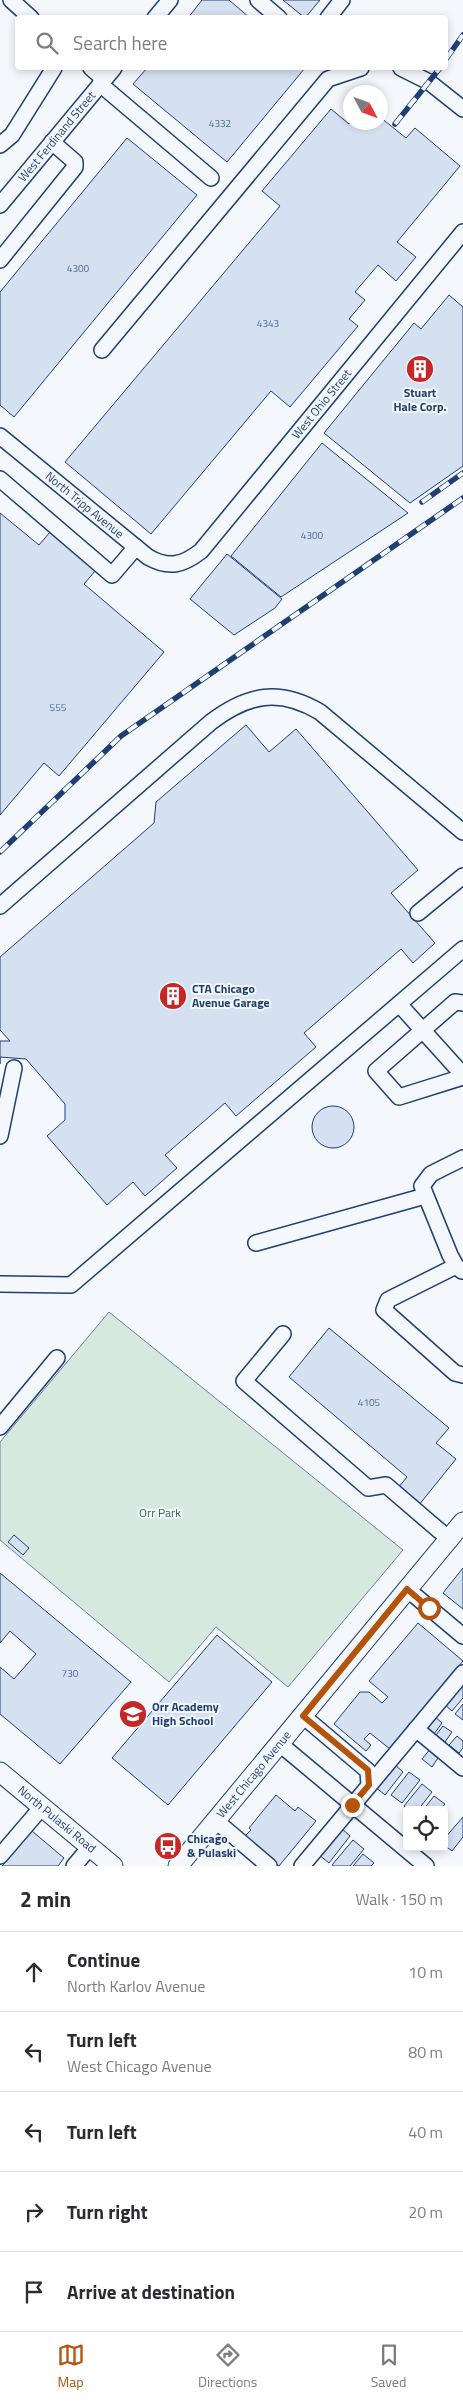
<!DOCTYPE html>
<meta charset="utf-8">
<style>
body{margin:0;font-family:"Titillium Web",sans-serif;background:#f2f2f3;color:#2b2b33}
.controls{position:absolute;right:15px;bottom:15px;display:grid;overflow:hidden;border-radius:5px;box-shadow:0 2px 8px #0003}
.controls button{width:45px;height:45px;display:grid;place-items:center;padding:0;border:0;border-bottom:1px solid #e1e1e2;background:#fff;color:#2b2b33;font:25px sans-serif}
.compass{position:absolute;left:343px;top:85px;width:45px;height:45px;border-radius:50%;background:#fff;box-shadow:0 2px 8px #0003;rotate:131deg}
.stop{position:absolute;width:15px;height:15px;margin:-11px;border:4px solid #b45309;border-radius:50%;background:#fff}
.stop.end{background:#b45309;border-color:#fff;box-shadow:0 1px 5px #0008}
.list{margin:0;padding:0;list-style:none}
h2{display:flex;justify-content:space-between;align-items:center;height:65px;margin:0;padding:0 20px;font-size:21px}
h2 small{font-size:16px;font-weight:400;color:#7c7c81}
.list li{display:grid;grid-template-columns:32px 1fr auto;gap:15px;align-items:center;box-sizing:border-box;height:80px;padding:0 20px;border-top:1px solid #e1e1e2}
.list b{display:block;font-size:19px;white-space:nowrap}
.list p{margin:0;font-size:16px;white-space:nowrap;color:#7c7c81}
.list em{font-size:16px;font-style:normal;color:#7c7c81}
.icon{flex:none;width:28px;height:28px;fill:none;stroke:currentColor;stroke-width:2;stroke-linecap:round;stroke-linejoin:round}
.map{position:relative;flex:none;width:463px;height:1866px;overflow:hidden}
.search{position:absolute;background:#fff;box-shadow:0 2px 8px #0003;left:15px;right:15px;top:15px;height:55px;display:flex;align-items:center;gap:12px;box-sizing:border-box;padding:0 18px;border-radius:5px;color:#7c7c81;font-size:19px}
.sheet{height:465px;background:#fff}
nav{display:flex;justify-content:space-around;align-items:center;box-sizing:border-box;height:70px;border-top:1px solid #e1e1e2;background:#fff;font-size:14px;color:#7c7c81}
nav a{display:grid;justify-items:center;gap:2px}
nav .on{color:#b45309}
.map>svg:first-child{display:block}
.green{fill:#d7e8df;stroke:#687fa3}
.building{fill:#d5e0f0;stroke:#1d3f73}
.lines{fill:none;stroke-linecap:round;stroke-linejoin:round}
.minor-casing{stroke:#1d3f73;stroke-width:18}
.major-casing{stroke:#1d3f73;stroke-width:21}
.minor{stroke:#f4f7fb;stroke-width:15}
.major{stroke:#f4f7fb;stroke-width:19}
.rail-casing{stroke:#1d3f73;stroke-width:5.5}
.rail{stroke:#f4f7fb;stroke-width:4;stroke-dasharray:11;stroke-linecap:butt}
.route{stroke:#b45309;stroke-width:6}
.labels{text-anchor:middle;stroke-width:4;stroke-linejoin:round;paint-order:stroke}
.number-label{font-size:10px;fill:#4b6792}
.street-label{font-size:12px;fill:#1d3f73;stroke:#f4f7fb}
.poi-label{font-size:12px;font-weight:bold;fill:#1d3f73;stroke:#f4f7fb;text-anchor:start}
.park-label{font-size:12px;fill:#2c6c60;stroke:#f4f7fb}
</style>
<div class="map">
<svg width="463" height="1866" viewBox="0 0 463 1866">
<rect width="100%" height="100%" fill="#f4f7fb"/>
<polygon class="green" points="109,1312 403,1550 288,1687 216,1627 169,1682 0,1540 0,1442"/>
<g class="building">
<polygon points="202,0 229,0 250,18 188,18"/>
<polygon points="283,0 320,0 305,18"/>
<polygon points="147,68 305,68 227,162 133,84"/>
<polygon points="331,109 349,124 350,122 380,122 380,117 406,138 415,128 460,166 397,242 416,257 396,281 378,265 355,292 365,300 349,319 358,326 290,407 271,391 151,534 65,462 280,206 262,191"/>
<polygon points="127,138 197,195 14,417 0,405 0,292"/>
<polygon points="449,295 463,307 463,466 410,503 324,433 414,323 421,329"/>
<polygon points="322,443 408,513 281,597 231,556"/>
<polygon points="0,513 39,545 50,532 96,570 84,584 164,652 59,776 44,763 0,815"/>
<polygon points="227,554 282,599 275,608 234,635 190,599"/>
<polygon points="246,725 269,752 296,729 418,870 391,893 435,943 413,963 401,949 304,1033 316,1047 236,1116 225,1103 165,1155 177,1168 145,1196 133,1182 107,1205 47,1136 65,1120 65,1104 26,1059 0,1057 0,1064 0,1041 10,1041 0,1030 0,957 154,823 156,802"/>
<circle cx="333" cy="1127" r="21"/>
<polygon points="329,1328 449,1428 436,1443 456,1459 419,1505 398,1488 407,1477 289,1377"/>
<polygon points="14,1535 29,1548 23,1555 8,1542"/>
<polygon points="463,1568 463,1609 443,1593"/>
<polygon points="0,1573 131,1682 60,1764 0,1714 0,1667 14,1679 36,1654 10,1631 0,1643"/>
<polygon points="418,1623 463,1661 390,1749 370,1733 364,1739 371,1745 366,1751 334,1724 360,1692 369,1692 382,1703 388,1697 369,1681"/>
<polygon points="217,1635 272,1682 168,1805 112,1758"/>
<polygon points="463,1679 463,1698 452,1711 443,1703"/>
<polygon points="463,1704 463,1720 455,1714"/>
<polygon points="433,1715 442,1723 434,1734 425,1726"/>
<polygon points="443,1726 452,1732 445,1742 436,1735"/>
<polygon points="457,1736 463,1741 463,1748 459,1753 449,1745"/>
<polygon points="431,1748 440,1755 432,1767 422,1759"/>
<polygon points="393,1763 403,1772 385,1795 374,1786"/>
<polygon points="409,1772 420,1780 402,1803 391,1795"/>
<polygon points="422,1784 432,1792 418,1810 408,1810 404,1806"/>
<polygon points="276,1795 295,1811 298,1807 316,1821 279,1866 244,1837 251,1830 249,1828"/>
<polygon points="434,1796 445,1804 440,1810 423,1810"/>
<polygon points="463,1817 463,1837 452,1851 444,1845 444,1839"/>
<polygon points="340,1827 350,1836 329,1863 318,1854"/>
<polygon points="32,1831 64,1858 58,1866 2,1866"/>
<polygon points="353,1840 364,1849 350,1866 334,1866 332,1865"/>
<polygon points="363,1854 374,1863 371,1866 353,1866"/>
</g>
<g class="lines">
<defs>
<g id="minor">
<polyline points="11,0 31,18"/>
<polyline points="258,0 279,18"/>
<polyline points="155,18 170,0"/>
<polyline points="328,18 342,0"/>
<polyline points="91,68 104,79"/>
<polyline points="401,68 429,82 463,109"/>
<polyline points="100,84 211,178"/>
<polyline points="0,145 12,135 54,68"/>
<path id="s1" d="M 0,205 L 114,68"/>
<polyline points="0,260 75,167 75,162 52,142"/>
<polyline points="102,350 328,79 361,68"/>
<path id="s2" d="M 0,436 L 148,557 C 169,569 183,565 201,551 L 463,232"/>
<polyline points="0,479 112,575 136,547"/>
<path d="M 0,906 L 211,722 C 248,694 279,688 320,712 L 463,832"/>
<polyline points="418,913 463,876"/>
<polyline points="463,1003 455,1002 376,1071 399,1097 463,1077"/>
<polyline points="399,1004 463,1075"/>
<polyline points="0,1136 14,1068"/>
<polyline points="256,1243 425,1196"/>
<polyline points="456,1266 388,1300 384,1310 455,1373 463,1375"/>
<polyline points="462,1271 456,1266 450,1255 422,1186 431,1174 463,1158"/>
<polyline points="0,1284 71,1285 463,949"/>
<polyline points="283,1334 244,1381 368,1488 386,1485 449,1539"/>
<polyline points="0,1427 57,1358"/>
<polyline points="407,1589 463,1636"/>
<polyline points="303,1716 368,1771 369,1785"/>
<polyline points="416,1729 463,1768"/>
<polyline points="280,1744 426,1866"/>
<polyline points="216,1821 269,1866"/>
<polyline points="0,1856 42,1807"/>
<polyline points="74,1866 90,1847"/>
<polyline points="302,1866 463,1673"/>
</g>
<g id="major">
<path id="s3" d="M 0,1772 L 113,1866"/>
<path id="s4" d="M 178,1866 L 463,1522"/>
</g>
</defs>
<use href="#minor" class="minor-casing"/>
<use href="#major" class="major-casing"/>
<use href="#minor" class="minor"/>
<use href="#major" class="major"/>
<defs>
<g id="rail">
<polyline points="446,59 463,35"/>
<polyline points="395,124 440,68"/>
<polyline points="422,502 463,473"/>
<polyline points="0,852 121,736 463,498"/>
</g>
</defs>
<use href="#rail" class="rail-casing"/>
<use href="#rail" class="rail"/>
</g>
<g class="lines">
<polyline class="route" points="352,1805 369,1785 368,1770 303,1716 407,1589 429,1608"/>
</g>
<defs>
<symbol id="building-disc" viewBox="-11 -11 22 22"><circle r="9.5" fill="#c62828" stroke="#f4f7fb"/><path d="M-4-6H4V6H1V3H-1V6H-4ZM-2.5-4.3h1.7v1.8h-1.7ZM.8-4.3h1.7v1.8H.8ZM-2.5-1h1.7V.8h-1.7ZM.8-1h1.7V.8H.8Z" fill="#fff"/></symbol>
<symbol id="school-disc" viewBox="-11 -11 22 22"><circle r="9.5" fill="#c62828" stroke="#f4f7fb"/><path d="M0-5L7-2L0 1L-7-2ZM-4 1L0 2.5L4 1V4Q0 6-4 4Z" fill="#fff"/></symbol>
<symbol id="bus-disc" viewBox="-11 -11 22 22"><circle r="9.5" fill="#c62828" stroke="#f4f7fb"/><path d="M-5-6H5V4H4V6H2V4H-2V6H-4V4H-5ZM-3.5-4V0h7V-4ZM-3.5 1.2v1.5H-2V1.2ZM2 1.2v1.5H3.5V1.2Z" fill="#fff"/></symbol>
</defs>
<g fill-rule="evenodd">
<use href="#building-disc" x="404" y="353" width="32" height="32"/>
<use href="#building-disc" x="157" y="980" width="32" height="32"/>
<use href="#school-disc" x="117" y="1698" width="32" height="32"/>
<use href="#bus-disc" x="152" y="1830" width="32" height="32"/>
</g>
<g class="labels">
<g class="number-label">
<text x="220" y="127">4332</text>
<text x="78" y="272">4300</text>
<text x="268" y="327">4343</text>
<text x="312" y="539">4300</text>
<text x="58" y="711">555</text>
<text x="369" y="1406">4105</text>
<text x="70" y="1677">730</text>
</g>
<g class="street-label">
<text dy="4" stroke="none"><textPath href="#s1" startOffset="89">West Ferdinand Street</textPath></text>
<text dy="4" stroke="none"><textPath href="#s2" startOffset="439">West Ohio Street</textPath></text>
<text dy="4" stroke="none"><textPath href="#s2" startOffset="109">North Tripp Avenue</textPath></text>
<text dy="4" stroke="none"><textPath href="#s4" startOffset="119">West Chicago Avenue</textPath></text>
<text dy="4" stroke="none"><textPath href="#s3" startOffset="74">North Pulaski Road</textPath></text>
</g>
<g class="poi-label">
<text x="420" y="397" text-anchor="middle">Stuart<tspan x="420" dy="14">Hale Corp.</tspan></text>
<text x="192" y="993">CTA Chicago<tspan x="192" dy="14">Avenue Garage</tspan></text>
<text x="152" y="1711">Orr Academy<tspan x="152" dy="14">High School</tspan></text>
<text x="187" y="1843">Chicago<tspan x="187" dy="14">&amp; Pulaski</tspan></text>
</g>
<g class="park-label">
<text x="160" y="1517">Orr Park</text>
</g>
</g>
</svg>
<div class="controls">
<button><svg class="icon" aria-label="locate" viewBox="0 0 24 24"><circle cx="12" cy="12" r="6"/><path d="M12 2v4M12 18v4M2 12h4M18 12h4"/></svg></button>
</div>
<svg class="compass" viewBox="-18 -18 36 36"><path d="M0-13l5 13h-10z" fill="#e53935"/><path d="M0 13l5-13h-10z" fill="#7c7c81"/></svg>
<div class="stop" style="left:429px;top:1608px"></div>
<div class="stop end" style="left:352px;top:1805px"></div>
<div class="search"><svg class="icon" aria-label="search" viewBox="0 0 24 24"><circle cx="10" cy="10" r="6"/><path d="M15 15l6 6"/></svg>Search here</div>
</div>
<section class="sheet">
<h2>2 min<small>Walk · 150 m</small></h2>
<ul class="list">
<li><svg class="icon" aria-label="ahead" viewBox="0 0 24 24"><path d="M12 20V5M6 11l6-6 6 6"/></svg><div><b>Continue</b><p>North Karlov Avenue</p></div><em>10 m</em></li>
<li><svg class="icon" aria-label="left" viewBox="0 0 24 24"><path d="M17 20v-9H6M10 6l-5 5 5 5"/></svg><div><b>Turn left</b><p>West Chicago Avenue</p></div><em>80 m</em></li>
<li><svg class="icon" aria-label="left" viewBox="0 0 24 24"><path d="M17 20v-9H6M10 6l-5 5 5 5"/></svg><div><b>Turn left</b></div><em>40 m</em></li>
<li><svg class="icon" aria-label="right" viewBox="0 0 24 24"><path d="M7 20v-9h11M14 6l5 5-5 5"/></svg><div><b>Turn right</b></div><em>20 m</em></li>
<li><svg class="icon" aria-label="arrive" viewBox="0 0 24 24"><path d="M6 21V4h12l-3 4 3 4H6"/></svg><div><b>Arrive at destination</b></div></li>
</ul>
</section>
<nav>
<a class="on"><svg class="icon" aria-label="map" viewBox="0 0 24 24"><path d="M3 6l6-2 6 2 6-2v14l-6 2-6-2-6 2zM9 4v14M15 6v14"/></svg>Map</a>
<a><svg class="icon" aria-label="directions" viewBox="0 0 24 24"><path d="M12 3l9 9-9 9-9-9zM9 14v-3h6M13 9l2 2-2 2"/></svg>Directions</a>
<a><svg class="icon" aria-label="saved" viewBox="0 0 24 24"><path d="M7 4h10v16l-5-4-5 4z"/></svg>Saved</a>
</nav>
